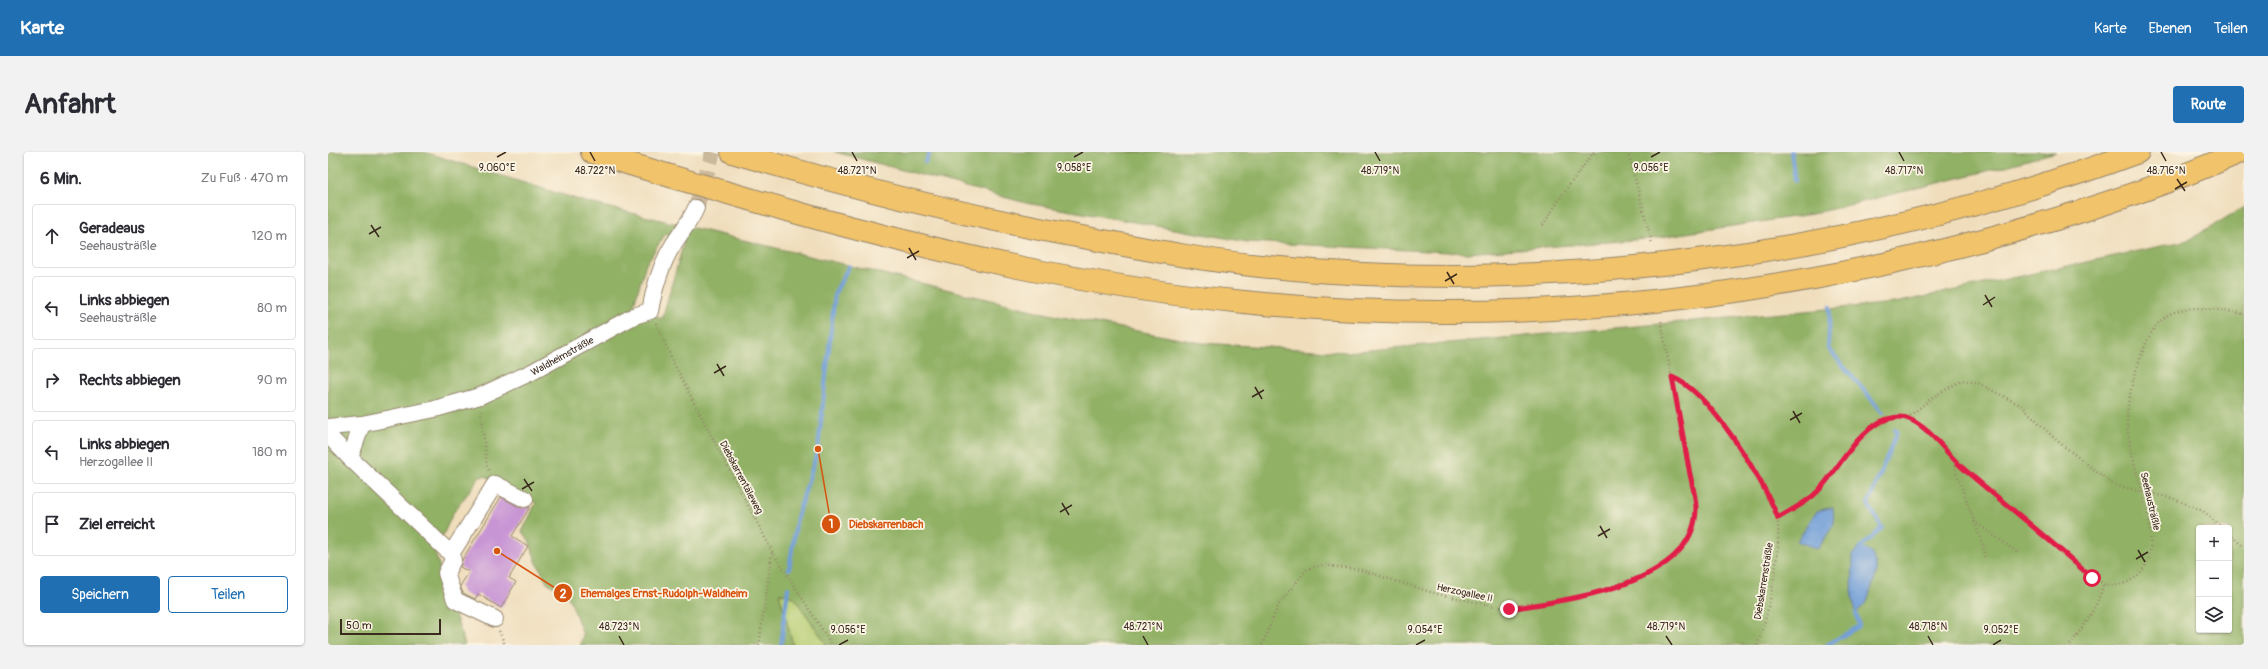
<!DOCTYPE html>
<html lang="de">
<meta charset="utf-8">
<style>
body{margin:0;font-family:Pangolin,sans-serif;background:#f2f2f3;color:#2b2b33}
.controls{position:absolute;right:12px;bottom:12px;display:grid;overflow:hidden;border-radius:4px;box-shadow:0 1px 3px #0004}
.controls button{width:36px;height:36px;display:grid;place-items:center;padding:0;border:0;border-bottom:1px solid #e1e1e2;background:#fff;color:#2b2b33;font:20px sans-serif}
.scale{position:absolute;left:12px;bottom:10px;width:101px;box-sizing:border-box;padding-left:4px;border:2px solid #3b2a1e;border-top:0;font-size:11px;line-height:14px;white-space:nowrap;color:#3b2a1e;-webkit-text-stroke:3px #fcf5e5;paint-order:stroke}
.stop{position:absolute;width:12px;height:12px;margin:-9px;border:3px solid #e11d48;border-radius:50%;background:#fff}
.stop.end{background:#e11d48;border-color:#fff;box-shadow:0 1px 4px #0008}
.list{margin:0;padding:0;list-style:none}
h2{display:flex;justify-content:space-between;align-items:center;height:52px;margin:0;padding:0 16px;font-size:17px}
h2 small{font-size:13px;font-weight:400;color:#7c7c81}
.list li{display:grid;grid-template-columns:26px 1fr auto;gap:12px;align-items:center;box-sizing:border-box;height:64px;margin:0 8px 8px;padding:0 8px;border:1px solid #e1e1e2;border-radius:4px}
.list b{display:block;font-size:15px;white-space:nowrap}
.list p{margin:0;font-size:13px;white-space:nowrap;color:#7c7c81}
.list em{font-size:13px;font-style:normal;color:#7c7c81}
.actions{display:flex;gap:8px;padding:12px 16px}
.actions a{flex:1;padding:9px 0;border:1px solid #1f6fb2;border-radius:4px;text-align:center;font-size:14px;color:#1f6fb2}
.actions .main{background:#1f6fb2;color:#fff}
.icon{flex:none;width:22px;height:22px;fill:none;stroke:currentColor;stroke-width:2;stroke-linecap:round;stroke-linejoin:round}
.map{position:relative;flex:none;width:1916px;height:493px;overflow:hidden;border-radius:4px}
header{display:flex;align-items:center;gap:24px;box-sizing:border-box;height:56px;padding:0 20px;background:#1f6fb2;color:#fff}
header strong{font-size:19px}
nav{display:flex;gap:22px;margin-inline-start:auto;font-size:14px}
.intro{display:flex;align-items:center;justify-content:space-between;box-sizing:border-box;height:96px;padding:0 24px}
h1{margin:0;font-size:28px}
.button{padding:10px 18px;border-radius:4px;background:#1f6fb2;color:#fff;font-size:14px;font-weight:700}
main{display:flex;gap:24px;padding:0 24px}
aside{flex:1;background:#fff;border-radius:4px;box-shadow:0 1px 3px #0004}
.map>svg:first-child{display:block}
.green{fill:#b7ce73;stroke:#797c48}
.forest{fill:#91b165;stroke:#666e42;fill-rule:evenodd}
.water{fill:#6f9dd7;stroke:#55647a}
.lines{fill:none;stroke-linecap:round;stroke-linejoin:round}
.stream{stroke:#6f9dd7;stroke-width:4}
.building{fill:#c895d4}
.minor-tunnel{stroke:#cbb99c;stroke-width:16;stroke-dasharray:16 8;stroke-linecap:butt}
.minor-casing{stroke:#95846c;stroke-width:18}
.highway-casing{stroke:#95846c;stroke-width:24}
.path{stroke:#95846c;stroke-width:2.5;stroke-dasharray:1 3;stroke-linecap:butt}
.minor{stroke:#fff;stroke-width:16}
.highway{stroke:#f1c36a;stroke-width:22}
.route{stroke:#e11d48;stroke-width:5}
.ticks{fill:none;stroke:#3b2a1e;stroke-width:1.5}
.labels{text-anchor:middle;stroke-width:3.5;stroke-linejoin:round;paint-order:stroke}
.street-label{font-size:10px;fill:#3b2a1e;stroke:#fcf5e5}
.ticks-label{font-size:10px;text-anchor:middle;fill:#3b2a1e;stroke:#fcf5e5;stroke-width:3.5;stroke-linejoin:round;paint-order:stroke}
.leader{fill:none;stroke:#d7540e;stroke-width:1.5}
.callout-dot{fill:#d7540e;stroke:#fcf5e5;stroke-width:1.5}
.mark-label{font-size:12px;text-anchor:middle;font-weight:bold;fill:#fff}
.callout-label{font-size:11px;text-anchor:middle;font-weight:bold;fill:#d7540e;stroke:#fcf5e5;stroke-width:3.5;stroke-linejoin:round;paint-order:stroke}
</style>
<header>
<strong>Karte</strong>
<nav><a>Karte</a><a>Ebenen</a><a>Teilen</a></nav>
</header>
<div class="intro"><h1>Anfahrt</h1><a class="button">Route</a></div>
<main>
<aside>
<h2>6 Min.<small>Zu Fuß · 470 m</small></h2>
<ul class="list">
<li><svg class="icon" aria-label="ahead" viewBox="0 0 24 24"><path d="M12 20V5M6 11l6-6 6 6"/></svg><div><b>Geradeaus</b><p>Seehausträßle</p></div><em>120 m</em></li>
<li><svg class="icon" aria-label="left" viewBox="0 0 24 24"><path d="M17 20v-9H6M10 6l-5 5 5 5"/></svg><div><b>Links abbiegen</b><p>Seehausträßle</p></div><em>80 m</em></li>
<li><svg class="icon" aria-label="right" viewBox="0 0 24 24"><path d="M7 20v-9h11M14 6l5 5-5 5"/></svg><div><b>Rechts abbiegen</b></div><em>90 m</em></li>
<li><svg class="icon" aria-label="left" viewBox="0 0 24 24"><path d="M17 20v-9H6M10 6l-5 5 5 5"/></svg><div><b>Links abbiegen</b><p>Herzogallee II</p></div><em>180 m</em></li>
<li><svg class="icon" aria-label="arrive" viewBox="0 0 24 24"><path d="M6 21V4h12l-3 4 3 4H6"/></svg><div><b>Ziel erreicht</b></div></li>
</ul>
<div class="actions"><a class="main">Speichern</a><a>Teilen</a></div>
</aside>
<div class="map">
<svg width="1916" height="493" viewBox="0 0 1916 493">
<rect width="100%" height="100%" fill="#fcf5e5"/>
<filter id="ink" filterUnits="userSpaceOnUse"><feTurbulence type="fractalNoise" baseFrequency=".025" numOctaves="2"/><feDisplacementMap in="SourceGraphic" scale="8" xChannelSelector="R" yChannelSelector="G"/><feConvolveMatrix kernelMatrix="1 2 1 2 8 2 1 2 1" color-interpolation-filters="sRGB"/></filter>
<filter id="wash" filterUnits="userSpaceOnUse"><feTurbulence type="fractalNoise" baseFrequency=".012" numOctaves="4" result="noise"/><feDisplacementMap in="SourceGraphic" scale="16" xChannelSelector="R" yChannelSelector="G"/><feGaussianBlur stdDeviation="0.9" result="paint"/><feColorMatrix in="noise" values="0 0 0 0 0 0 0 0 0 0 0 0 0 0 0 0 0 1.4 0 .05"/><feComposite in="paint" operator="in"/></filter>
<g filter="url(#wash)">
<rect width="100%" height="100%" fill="#efddbb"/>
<polygon class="green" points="451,441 466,445 499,493 465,493"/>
<g class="forest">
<path d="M 0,0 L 96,0 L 258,50 L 729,164 L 874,191 L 1019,200 L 1567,151 L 1861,88 L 1916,55 L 1916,493 L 499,493 L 466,445 L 451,441 L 465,493 L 252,493 L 255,483 L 242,447 L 219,430 L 208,409 L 201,388 L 194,380 L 208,351 L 157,324 L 152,325 L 125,361 L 107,401 L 137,493 L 0,493 ZM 338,81 L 356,90 L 334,167 L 306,152 L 318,112 ZM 1871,376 L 1901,376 L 1901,478 L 1871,478 Z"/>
<polygon points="507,0 1728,0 1671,16 1484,62 1319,87 1139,101 920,90 698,51"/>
</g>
<g class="water">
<polygon points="1505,355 1506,372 1490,397 1469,389 1489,359"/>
<polygon points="1533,395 1544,400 1549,419 1539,450 1528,461 1524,446 1525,402"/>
</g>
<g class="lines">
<g class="stream">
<polyline points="1463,0 1467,29"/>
<polyline points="597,10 602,0"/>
<polyline points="1502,155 1500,196 1555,261"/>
<polyline points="1533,395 1554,376 1540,352 1569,280 1567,278"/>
<polyline points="461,417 469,365 490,297 507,141 521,114"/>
<polyline points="453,493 460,436"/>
<polyline points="1499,493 1531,474 1528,461"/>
</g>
</g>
<g id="blocks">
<polygon class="building" points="173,345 193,356 202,355 184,384 200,394 181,426 188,430 173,456 150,442 147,447 135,441 132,434 141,420 132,415 134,408"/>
</g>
</g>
<g filter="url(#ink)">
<use href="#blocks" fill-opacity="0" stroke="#95846c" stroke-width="1"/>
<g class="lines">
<polyline class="minor-tunnel" points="368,56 385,0"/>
<defs>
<g id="minor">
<polyline points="34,272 22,306 123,402 167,332 197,347"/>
<path id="s1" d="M 0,275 L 34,272 L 107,257 L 152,244 L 204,220 L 306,164 L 322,159 C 326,137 333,112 345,93 C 353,80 362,70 368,56"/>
<polyline points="0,283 22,306"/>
<polyline points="123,402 125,408 118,421 127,448 167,467"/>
</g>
<g id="highway">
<path d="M 264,0 C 329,21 394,39 459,58 C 609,100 761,135 916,150 C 1173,176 1432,151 1680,81 C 1759,59 1837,33 1912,0"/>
<path d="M 404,0 C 519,34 636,64 754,85 C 813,96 872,108 932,114 C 1225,145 1535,102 1810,0"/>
</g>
</defs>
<use href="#minor" class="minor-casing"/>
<use href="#highway" class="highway-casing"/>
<g class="path">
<polyline points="1300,0 1324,91"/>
<polyline points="1215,73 1236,40 1266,0"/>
<polyline points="328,171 345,210 444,399 504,493"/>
<path d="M 1344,225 C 1356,229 1364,237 1373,245 C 1392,263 1444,341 1449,365 C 1455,392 1440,467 1429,493"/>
<polyline points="153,258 159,315 162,321"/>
<polyline points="1579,266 1605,245 1634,228 1650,231 1694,254 1728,288 1786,333 1844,346 1875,359 1894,376"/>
<polyline points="1627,309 1628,320 1655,393 1657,407"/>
<path d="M 1450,366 L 1480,348 L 1490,340 L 1535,283 L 1551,270 L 1567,265 L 1579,266 L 1590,272 L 1636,317 L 1764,425 C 1776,433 1783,436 1797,431 C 1810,426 1821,413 1822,399 C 1826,360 1802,313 1799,272 C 1798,249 1806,225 1813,204 C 1819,187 1827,169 1844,161 C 1865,151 1894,159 1916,162"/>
<polyline points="1646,369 1690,401"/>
<polyline points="1901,382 1916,395"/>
<polyline points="171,479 177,493"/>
<polyline points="431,493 444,400"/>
<polyline points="934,493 951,452 979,417 995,413 1033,418 1109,442 1181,457 1251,446 1321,421 1340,410 1356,394 1363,379 1368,356 1333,169"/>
<path d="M 1742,493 C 1755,474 1770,456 1775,433"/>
</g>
<use href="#minor" class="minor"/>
<use href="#highway" class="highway"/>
</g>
</g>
<g class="lines" filter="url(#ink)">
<path class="route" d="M 1181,457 C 1237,448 1368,434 1368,356 C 1368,344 1363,329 1361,317 C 1355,286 1350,256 1344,225 C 1382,240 1435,327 1450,366 C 1463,358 1479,351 1490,339 C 1509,319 1527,283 1552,270 C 1560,266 1573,263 1581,267 C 1604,277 1618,302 1637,318 C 1679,354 1723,388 1764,426"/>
</g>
<path class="ticks" d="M 262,0 L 267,9M 524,0 L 529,9M 1047,0 L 1052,9M 1571,0 L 1576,9M 1833,0 L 1838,9M 169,5 L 178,0M 746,5 L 755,0M 1323,5 L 1332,0M 1849,27 L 1857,39M 1847,37 L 1859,30M 43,73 L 51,85M 41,82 L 53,75M 581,96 L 588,108M 579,106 L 591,99M 1119,120 L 1126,132M 1117,129 L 1129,122M 1657,143 L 1664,155M 1655,153 L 1667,145M 389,212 L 396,224M 386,221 L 398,214M 927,235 L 934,247M 924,245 L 936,238M 1465,259 L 1472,271M 1462,268 L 1474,261M 196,327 L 204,339M 194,337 L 206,330M 734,351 L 741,363M 732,360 L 744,353M 1272,374 L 1279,386M 1270,384 L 1282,377M 1810,398 L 1817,410M 1808,407 L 1820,400M 291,484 L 296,493M 815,484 L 820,493M 1338,484 L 1344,493M 1600,484 L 1605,493M 511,493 L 520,488M 1088,493 L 1097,488M 1665,493 L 1673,488"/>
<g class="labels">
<g class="street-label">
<text dy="4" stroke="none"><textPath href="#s1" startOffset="247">Waldheimsträßle</textPath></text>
<text transform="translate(414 325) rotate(62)" y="4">Diebskarrentäleweg</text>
<text transform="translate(1823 349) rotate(77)" y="4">Seehausträßle</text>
<text transform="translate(1435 429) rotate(-81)" y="4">Diebskarrensträßle</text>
<text transform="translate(1137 440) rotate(12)" y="4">Herzogallee II</text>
</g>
</g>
<g class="ticks-label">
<text x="169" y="19">9.060°E</text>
<text x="746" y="19">9.058°E</text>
<text x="1323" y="19">9.056°E</text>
<text x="1838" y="22">48.716°N</text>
<text x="267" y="22">48.722°N</text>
<text x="529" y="22">48.721°N</text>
<text x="1052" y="22">48.719°N</text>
<text x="1576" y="22">48.717°N</text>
<text x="291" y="478">48.723°N</text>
<text x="815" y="478">48.721°N</text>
<text x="1338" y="478">48.719°N</text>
<text x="1600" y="478">48.718°N</text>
<text x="520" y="481">9.056°E</text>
<text x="1097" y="481">9.054°E</text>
<text x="1673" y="481">9.052°E</text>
</g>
<path class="leader" d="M490 297L503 372M169 399L235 441"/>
<g class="callout-dot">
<circle cx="490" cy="297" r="4"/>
<circle cx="169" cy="399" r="4"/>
<circle cx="503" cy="372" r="10"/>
<circle cx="235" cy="441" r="10"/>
</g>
<g class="mark-label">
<text x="503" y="376">1</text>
<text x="235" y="446">2</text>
</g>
<g class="callout-label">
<text x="558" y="376">Diebskarrenbach</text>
<text x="336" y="445">Ehemalges Ernst-Rudolph-Waldheim</text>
</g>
</svg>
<div class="controls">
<button>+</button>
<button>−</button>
<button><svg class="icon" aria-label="layers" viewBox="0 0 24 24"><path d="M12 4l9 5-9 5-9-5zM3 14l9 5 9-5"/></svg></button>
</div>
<div class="scale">50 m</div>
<div class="stop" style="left:1764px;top:426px"></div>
<div class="stop end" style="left:1181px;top:457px"></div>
</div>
</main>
